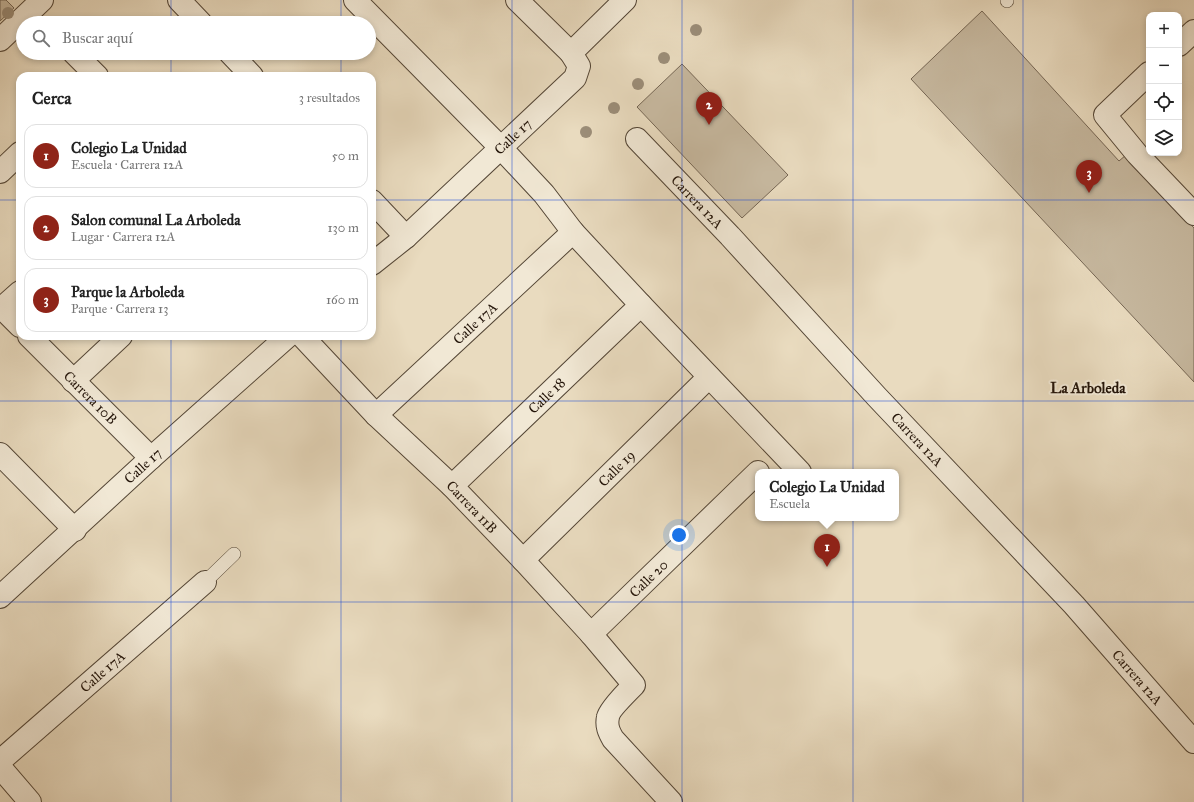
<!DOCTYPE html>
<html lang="es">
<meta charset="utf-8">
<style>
body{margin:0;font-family:"IM FELL Great Primer",serif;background:#f2f2f2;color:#222}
.controls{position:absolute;right:12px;top:12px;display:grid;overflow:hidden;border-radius:8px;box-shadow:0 2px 6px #0003}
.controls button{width:36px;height:36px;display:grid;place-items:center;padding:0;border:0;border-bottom:1px solid #e0e0e0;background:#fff;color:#222;font:20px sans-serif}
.you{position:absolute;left:679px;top:535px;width:14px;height:14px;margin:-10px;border:3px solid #fff;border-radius:50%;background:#1a73e8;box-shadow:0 0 0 6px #1a73e833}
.badge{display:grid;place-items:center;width:26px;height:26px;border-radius:50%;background:#8f2418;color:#fff;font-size:13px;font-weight:700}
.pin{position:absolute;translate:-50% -33px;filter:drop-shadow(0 1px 2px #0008)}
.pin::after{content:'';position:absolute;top:21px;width:14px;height:12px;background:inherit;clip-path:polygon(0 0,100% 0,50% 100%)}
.popup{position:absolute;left:755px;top:469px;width:144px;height:52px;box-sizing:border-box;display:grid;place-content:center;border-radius:8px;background:#fff;filter:drop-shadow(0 1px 3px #0005);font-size:13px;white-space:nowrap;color:#767676}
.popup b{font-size:15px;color:#222}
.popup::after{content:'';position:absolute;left:50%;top:100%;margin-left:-8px;border:8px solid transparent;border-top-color:#fff}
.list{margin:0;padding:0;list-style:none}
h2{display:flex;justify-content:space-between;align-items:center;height:52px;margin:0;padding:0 16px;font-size:17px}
h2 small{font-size:13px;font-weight:400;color:#767676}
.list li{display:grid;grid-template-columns:26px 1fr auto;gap:12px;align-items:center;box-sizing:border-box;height:64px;margin:0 8px 8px;padding:0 8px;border:1px solid #e0e0e0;border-radius:12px}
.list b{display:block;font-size:15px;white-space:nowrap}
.list p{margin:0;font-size:13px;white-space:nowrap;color:#767676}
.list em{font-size:13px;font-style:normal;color:#767676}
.icon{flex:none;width:22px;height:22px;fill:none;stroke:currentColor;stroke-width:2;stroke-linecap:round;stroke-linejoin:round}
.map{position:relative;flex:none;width:1194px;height:802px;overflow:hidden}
.search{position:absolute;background:#fff;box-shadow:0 2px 6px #0003;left:16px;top:16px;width:360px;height:44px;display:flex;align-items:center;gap:10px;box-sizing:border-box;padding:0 14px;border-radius:22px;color:#767676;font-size:15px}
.panel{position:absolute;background:#fff;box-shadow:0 2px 6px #0003;left:16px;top:72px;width:360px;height:268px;border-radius:12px}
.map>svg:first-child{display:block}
.green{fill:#c7b9a0;stroke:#756654}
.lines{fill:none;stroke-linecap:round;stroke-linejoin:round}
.service-casing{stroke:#544636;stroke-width:14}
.minor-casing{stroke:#544636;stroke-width:24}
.service{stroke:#f1e8d5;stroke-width:13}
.minor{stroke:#f1e8d5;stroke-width:22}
.tree{fill:#9b8d78}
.grid{fill:none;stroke:#1d4ed8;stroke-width:1;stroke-opacity:0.55}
.labels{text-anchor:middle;stroke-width:4;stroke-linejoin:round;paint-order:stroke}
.street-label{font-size:14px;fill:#231409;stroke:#f1e8d5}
.neighbourhood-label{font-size:15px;font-weight:bold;fill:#231409;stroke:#f1e8d5}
</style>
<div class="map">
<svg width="1194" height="802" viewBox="0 0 1194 802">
<rect width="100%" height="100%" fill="#e9dbbf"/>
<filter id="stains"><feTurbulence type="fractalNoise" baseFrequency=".005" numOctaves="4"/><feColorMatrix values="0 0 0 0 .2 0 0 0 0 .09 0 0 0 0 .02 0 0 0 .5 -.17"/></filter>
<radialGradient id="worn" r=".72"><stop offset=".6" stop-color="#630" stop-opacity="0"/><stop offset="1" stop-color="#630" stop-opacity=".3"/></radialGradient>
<g class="green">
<polygon points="0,0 6,0 14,8 0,21"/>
<polygon points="982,11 1119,161 1126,155 1194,228 1194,382 911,79"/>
<polygon points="682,64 788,175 742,218 637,107"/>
</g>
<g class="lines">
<defs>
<g id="service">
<polyline points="1007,0 1007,1"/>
<polyline points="205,582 234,554"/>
</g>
<g id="minor">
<polyline points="179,0 201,23"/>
<polyline points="355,0 501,148 544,194 573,232 641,305 800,472"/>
<polyline points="0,40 42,0"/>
<polyline points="1179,45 1194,31"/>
<polyline points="74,53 97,76"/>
<polyline points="230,53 252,76"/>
<polyline points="571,53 625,0"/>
<polyline points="1149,73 1105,115 1137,154 1194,214"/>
<path id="s1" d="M 637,139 L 730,236 L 877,397 L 1074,605 L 1194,742"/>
<polyline points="0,172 20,153"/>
<polyline points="372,201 406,237"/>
<path id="s2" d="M 372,264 L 406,237 L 575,78 L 579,66 L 571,53 L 517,0"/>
<polyline points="0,306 20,326"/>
<polyline points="2,308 20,292"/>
<path id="s3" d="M 29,336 L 151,458"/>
<path id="s4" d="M 302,336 L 376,415 L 452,486 L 523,560 L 591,634 L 634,685 C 628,691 609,710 608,717 C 606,726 609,732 613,739 L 671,802"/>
<polyline points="73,381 121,336"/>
<path id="s5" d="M 376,415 L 573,232"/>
<polyline points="0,454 75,530"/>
<path id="s6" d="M 452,486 L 641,305"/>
<path id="s7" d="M 523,560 L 709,377"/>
<path id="s8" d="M 0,597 L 151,458 L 288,336"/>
<path id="s9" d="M 591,634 L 758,472"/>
<path id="s10" d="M 0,761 L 205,582"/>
<polyline points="0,767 30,802"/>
</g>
</defs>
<use href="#service" class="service-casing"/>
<use href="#minor" class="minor-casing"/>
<use href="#service" class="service"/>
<use href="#minor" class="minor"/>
</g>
<g class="tree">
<circle cx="8" cy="13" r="6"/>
<circle cx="696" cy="30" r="6"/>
<circle cx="664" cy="58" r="6"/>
<circle cx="638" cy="84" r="6"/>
<circle cx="614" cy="108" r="6"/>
<circle cx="586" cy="132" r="6"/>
</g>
<path class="grid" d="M 171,0 L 171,23M 341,0 L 341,23M 512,0 L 512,802M 682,0 L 682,802M 853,0 L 853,802M 1023,0 L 1023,802M 171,53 L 171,76M 341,53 L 341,76M 0,200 L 20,200M 372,200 L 1194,200M 171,336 L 171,802M 341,336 L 341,802M 0,401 L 1194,401M 0,602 L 1194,602"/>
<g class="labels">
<g class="street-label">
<text dy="5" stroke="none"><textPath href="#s2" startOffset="190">Calle 17</textPath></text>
<text dy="5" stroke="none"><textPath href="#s1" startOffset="87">Carrera 12A</textPath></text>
<text dy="5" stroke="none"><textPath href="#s5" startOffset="135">Calle 17A</textPath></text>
<text dy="5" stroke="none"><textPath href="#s6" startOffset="131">Calle 18</textPath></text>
<text dy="5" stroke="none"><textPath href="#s3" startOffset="87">Carrera 10B</textPath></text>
<text dy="5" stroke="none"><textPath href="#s1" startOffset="411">Carrera 12A</textPath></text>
<text dy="5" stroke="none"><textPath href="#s8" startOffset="194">Calle 17</textPath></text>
<text dy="5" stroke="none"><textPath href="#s7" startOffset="131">Calle 19</textPath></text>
<text dy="5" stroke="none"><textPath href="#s4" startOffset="241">Carrera 11B</textPath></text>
<text dy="5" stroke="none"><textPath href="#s9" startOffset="80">Calle 20</textPath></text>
<text dy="5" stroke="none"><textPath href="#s10" startOffset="136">Calle 17A</textPath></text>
<text dy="5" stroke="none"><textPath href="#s1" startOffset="735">Carrera 12A</textPath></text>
</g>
<g class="neighbourhood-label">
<text x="1088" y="393">La Arboleda</text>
</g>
</g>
<rect width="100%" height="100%" filter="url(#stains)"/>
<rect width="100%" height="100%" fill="url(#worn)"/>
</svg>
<div class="controls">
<button>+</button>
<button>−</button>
<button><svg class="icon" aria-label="locate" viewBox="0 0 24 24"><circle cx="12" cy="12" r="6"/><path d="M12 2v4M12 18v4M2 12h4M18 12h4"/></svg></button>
<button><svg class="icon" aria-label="layers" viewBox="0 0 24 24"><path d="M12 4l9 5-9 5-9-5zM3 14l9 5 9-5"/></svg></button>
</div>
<div class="you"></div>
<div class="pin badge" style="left:827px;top:567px">1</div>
<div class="popup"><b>Colegio La Unidad</b>Escuela</div>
<div class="pin badge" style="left:709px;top:125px">2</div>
<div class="pin badge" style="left:1089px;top:193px">3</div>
<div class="search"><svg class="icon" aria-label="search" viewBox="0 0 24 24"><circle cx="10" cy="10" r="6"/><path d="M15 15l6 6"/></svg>Buscar aquí</div>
<section class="panel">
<h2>Cerca<small>3 resultados</small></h2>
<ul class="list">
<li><span class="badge">1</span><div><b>Colegio La Unidad</b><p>Escuela · Carrera 12A</p></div><em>50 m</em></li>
<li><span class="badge">2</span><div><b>Salon comunal La Arboleda</b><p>Lugar · Carrera 12A</p></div><em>130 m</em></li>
<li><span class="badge">3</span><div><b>Parque la Arboleda</b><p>Parque · Carrera 13</p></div><em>160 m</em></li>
</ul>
</section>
</div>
